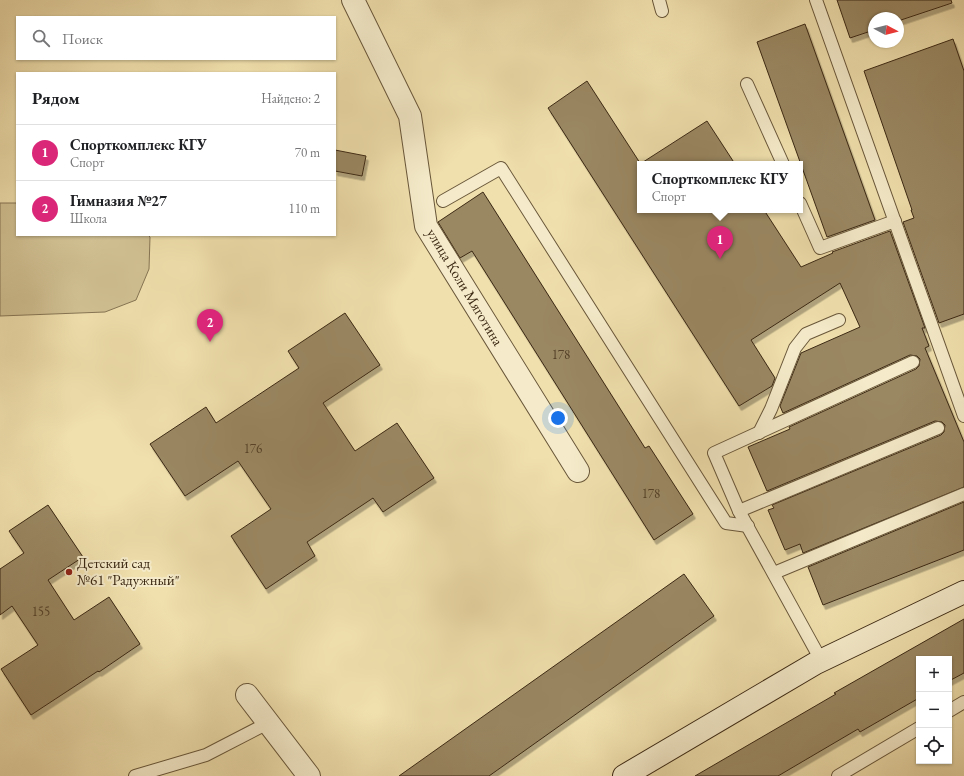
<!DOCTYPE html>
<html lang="ru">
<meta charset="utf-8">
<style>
body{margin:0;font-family:"EB Garamond",serif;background:#f2f2f2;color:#202124}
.controls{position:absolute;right:12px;bottom:12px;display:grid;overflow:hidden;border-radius:0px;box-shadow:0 1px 3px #0004}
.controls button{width:36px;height:36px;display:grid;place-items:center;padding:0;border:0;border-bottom:1px solid #e0e0e0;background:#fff;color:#202124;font:20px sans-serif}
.compass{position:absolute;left:868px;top:12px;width:36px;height:36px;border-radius:50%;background:#fff;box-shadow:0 1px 3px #0004;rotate:97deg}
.you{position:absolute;left:558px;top:418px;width:14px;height:14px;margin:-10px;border:3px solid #fff;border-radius:50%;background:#1a73e8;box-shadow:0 0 0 6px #1a73e833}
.badge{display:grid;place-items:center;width:26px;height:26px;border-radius:50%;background:#db2777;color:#fff;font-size:13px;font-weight:700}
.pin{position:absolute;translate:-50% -33px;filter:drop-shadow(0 1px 2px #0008)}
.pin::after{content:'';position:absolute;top:21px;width:14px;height:12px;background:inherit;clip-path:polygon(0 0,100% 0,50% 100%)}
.popup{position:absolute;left:637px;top:161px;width:166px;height:52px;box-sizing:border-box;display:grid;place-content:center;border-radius:0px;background:#fff;filter:drop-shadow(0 1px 3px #0005);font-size:13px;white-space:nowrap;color:#757577}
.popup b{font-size:15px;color:#202124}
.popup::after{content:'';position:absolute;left:50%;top:100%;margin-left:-8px;border:8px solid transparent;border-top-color:#fff}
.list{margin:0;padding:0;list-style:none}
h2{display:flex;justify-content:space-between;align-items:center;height:52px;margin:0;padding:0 16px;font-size:17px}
h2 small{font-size:13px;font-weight:400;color:#757577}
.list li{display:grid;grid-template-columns:26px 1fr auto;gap:12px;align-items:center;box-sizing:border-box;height:56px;padding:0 16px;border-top:1px solid #e0e0e0}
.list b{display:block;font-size:15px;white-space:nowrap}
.list p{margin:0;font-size:13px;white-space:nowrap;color:#757577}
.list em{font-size:13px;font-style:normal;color:#757577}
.icon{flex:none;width:22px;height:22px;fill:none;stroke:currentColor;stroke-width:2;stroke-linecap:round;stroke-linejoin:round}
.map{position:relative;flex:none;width:964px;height:776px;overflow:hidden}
.search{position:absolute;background:#fff;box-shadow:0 1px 3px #0004;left:16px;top:16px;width:320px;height:44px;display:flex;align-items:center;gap:10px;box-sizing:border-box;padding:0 14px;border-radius:0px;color:#757577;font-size:15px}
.panel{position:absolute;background:#fff;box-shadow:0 1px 3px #0004;left:16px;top:72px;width:320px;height:164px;border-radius:0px}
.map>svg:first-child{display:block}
.green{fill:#d1c193;stroke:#867554}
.building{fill:#9a8864;stroke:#3c2914;filter:url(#shadow)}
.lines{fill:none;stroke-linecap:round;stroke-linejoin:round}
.lane-casing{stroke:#69573a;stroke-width:14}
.street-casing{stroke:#69573a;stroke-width:24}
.secondary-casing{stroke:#3c2914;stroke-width:24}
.lane{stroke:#f5ebca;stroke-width:12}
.street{stroke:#f5ebca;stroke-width:22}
.secondary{stroke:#f5ebca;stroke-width:22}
.poi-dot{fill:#8f2418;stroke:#f5ebca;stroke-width:1.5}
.labels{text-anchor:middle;stroke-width:4;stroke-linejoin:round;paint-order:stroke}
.number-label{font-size:13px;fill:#544128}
.street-label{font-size:15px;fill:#3c2914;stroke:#f5ebca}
.poi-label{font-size:15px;fill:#3c2914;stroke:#f5ebca;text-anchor:start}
</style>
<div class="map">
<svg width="964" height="776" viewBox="0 0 964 776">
<defs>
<filter id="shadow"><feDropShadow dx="2.5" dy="4.5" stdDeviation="0" flood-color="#0004"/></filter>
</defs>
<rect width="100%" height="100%" fill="#f0e0ad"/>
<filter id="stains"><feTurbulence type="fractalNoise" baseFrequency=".005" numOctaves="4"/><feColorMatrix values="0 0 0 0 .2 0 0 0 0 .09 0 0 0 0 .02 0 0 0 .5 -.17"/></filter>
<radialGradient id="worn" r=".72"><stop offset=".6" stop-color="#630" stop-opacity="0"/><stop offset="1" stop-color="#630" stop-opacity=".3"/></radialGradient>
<polygon class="green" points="0,203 17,203 17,235 148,235 150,237 149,269 136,300 105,312 0,316"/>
<g class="building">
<polygon points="837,0 951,0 952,3 898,21 898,18 874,18 874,30 850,38"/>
<polygon points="805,24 875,220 827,237 757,42"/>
<polygon points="953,39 964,71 964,314 939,323 903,222 914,218 911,210 912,210 864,71"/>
<polygon points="587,81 640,163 640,210 764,210 801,267 833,253 832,252 890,231 925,328 922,328 929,346 925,348 964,442 964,487 803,553 800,544 785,550 768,510 774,508 772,505 941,435 944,432 945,425 942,422 935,421 767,491 748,447 790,429 789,427 916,369 919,366 920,359 917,356 910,355 783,413 780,406 801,353 860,327 840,283 751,340 775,378 772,386 739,406 548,108"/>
<polygon points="707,121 735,164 640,164"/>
<polygon points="335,150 366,156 362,176 335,171"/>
<polygon points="483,192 645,448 649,446 693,514 654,540 472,251 460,258 438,222"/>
<polygon points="345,313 380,365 323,403 355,451 397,423 434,478 383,512 373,498 307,542 315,556 266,589 231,536 271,509 238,461 185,496 150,444 206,407 216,423 299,368 288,351"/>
<polygon points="964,502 964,550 823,605 808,567"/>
<polygon points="48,505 83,557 48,580 74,620 109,597 140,644 99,672 98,671 31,715 1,669 38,645 12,606 0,615 0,569 24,553 9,531"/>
<polygon points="684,574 714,616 489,776 399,776"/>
<polygon points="964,619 964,673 949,681 949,659 919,659 919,698 860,732 858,729 778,776 695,776 836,694 834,693"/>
</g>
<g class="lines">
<defs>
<g id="lane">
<polyline points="659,0 662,11"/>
<polyline points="816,0 964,416"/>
<polyline points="747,84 783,164"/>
<polyline points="443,201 501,168 726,523 748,526"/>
<polyline points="800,203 820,248 895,221"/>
<polyline points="759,433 771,409 795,348 806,334 839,320"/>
<polyline points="739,511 938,428"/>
<polyline points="774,573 964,494"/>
<polyline points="821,660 739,511 714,453 913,362"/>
<polyline points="949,711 964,702"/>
<polyline points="135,776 206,755 268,723"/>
<polyline points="838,776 919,728"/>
</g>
<g id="street">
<polyline points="353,0 410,116 426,226 578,471"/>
<polyline points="247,695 309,776"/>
</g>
<polyline id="secondary" points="624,776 816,663 964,592"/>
</defs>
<use href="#lane" class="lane-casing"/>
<use href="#street" class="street-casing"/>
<use href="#secondary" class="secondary-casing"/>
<use href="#lane" class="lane"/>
<use href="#street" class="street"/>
<use href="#secondary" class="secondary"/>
</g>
<circle class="poi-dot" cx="69" cy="572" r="4"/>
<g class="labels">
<g class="number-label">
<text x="561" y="359">178</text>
<text x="253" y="453">176</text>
<text x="651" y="498">178</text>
<text x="41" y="616">155</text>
</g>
<g class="street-label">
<text transform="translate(465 287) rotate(59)" y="5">улица Коли Мяготина</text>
</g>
<g class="poi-label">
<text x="77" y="568">Детский сад<tspan x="77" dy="17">№61 "Радужный"</tspan></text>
</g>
</g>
<rect width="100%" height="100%" filter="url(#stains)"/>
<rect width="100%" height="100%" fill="url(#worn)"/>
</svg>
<div class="controls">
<button>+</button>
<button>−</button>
<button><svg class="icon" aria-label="locate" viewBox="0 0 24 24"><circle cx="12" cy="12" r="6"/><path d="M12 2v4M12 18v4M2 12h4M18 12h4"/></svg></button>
</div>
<svg class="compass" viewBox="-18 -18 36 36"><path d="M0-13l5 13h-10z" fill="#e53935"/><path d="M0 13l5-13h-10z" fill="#757577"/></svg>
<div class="you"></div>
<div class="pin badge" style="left:720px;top:259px">1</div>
<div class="popup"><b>Спорткомплекс КГУ</b>Спорт</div>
<div class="pin badge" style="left:210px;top:342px">2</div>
<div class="search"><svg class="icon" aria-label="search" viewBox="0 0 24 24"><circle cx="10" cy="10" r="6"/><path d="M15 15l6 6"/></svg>Поиск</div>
<section class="panel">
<h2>Рядом<small>Найдено: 2</small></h2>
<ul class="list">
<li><span class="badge">1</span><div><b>Спорткомплекс КГУ</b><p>Спорт</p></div><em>70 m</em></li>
<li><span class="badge">2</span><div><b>Гимназия №27</b><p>Школа</p></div><em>110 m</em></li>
</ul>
</section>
</div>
